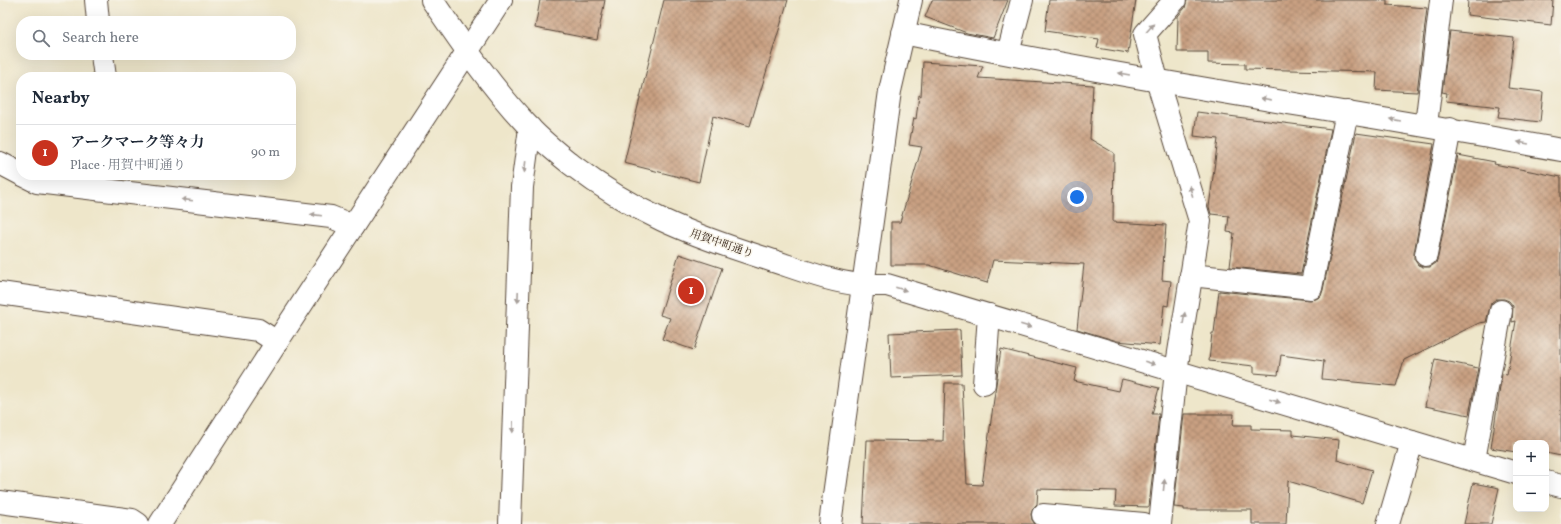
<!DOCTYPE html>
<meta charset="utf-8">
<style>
body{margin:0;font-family:Vollkorn,"Noto Serif JP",serif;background:#f2f2f3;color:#1f2937}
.controls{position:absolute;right:12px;bottom:12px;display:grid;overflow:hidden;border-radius:8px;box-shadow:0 4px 16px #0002}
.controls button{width:36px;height:36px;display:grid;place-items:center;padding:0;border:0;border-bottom:1px solid #e0e1e3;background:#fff;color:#1f2937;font:20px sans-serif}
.you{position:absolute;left:1077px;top:197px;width:14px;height:14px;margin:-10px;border:3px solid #fff;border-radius:50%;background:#1a73e8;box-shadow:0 0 0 6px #1a73e833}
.badge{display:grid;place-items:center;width:26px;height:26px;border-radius:50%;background:#c8321e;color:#fff;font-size:13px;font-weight:700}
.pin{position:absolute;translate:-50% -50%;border:2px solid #fff;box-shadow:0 1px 4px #0006}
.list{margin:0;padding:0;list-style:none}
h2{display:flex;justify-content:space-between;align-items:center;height:52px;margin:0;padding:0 16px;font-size:17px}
h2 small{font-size:13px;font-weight:400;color:#747a83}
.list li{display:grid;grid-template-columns:26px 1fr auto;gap:12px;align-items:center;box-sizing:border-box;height:56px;padding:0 16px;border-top:1px solid #e0e1e3}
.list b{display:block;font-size:15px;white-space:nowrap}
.list p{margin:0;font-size:13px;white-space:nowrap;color:#747a83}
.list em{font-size:13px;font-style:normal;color:#747a83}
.icon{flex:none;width:22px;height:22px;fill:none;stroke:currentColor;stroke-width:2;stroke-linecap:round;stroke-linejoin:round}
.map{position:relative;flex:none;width:1561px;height:524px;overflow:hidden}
.search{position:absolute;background:#fff;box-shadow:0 4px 16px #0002;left:16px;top:16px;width:280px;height:44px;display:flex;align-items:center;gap:10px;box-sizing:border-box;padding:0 14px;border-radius:16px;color:#747a83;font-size:15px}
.panel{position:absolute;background:#fff;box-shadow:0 4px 16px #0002;left:16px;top:72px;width:280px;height:108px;border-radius:16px}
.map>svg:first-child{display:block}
.building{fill:url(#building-cross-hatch)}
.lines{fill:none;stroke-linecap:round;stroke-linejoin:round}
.minor-casing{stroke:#564638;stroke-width:24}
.minor{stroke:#fff;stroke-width:22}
.oneway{fill:#a79f9a}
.labels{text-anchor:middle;stroke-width:3;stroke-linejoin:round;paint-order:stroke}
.street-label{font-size:11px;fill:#3b2a1e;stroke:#f7f3e8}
</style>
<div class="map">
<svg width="1561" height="524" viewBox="0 0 1561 524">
<defs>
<pattern id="building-cross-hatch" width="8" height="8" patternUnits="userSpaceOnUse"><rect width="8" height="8" fill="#c9a082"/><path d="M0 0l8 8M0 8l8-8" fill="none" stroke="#a4836a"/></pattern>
</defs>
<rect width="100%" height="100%" fill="#f7f3e8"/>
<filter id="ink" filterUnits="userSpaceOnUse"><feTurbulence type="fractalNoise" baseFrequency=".025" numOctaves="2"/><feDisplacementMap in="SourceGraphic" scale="8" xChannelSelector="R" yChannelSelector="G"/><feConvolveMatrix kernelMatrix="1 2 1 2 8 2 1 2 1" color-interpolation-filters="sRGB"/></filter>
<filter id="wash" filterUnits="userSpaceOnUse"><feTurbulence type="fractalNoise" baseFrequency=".012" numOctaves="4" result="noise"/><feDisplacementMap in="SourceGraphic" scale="16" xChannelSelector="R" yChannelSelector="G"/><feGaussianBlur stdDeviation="0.9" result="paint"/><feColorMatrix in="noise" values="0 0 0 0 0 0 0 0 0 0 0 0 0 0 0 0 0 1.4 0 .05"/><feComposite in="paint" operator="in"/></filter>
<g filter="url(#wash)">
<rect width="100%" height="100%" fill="#eee6ca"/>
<g id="blocks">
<g class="building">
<polygon points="540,0 605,0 597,40 535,28"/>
<polygon points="664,0 788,0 750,126 713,116 699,182 624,163"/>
<polygon points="932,0 1008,0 993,38 967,33 925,17"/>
<polygon points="1049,0 1136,0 1128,53 1097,48 1099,39 1045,31"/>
<polygon points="1187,0 1387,0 1387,5 1427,8 1417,92 1376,90 1377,72 1245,69 1245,64 1208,63 1208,52 1177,52 1178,16 1185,8"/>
<polygon points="1468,0 1553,0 1551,25 1467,15"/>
<polygon points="1450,31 1514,38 1508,88 1543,92 1540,122 1498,117 1500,107 1446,101 1447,93 1442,92"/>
<polygon points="923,62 983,66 978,78 1093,85 1090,139 1114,153 1113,222 1166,225 1162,280 1171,281 1168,306 1164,305 1160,345 1117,341 1077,329 1084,264 993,260 987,283 929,265 891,265 891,222 900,222 922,147 909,145 914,118 916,119 919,95 921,96"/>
<polygon points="1197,112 1331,129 1301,274 1230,267 1234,233 1227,232 1229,216 1211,214 1209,207 1218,139 1194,136"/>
<polygon points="1356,133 1434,144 1414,253 1414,259 1418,265 1423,267 1430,267 1436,263 1438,257 1458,155 1495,162 1494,164 1561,177 1561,456 1546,453 1546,443 1516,443 1516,452 1491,448 1502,374 1507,375 1516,321 1512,322 1513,306 1509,301 1504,299 1496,299 1491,303 1486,322 1479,323 1404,360 1396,386 1322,379 1324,361 1281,355 1278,375 1254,373 1254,366 1209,361 1212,333 1214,333 1219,291 1310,300 1316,299 1321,296 1323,290"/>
<polygon points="679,254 722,268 694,350 662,339 670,318 660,315"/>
<polygon points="960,330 962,375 891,378 889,333"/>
<polygon points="1001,349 1077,368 1074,381 1119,391 1122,379 1159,388 1152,414 1159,414 1149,507 1115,506 1116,491 1038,489 1037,504 1033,508 1031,514 1032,520 1035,524 863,524 867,440 943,441 945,383 962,383 967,484 982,485"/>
<polygon points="1435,359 1478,368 1469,415 1425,406"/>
<polygon points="1184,414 1234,414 1233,425 1251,425 1251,429 1293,430 1293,435 1339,440 1337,460 1372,470 1362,503 1288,481 1286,524 1252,524 1252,510 1184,510 1184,508 1174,507"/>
<polygon points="1473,483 1499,488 1491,524 1464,524"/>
</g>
</g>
</g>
<g filter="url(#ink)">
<use href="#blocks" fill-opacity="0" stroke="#564638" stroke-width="1"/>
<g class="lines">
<defs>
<g id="minor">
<polyline points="96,0 98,21"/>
<path d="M 432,0 C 462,44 492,88 529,127 C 542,141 557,153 572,165 C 633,212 689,234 761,257 C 794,267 828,282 863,285 C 871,285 879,285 887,285 L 1516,473"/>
<path d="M 903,33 C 1121,78 1342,110 1561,150"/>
<polyline points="1008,53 1022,0"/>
<polyline points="102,55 105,77"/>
<polyline points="1426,125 1441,0"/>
<polyline points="0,163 21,174"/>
<polyline points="23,175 37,182 331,217 353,226"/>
<polyline points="1426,255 1450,129"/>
<polyline points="1191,275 1311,288 1347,112"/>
<polyline points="0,293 258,330 277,342"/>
<polyline points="984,384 989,315"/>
<polyline points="1474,460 1501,311"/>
<polyline points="1546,482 1561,486"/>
<polyline points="0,502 132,520 138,524"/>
<polyline points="1043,515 1144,524"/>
<polyline points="160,524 277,342 501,0"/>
<polyline points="510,524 522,187 530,128"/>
<polyline points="830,524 890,91 911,0"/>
<polyline points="1160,524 1176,371 1200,221 1157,80 1145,34 1175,0"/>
<polyline points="1388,524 1412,442"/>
</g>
</defs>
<use href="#minor" class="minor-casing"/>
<use href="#minor" class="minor"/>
</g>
<defs><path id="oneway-solid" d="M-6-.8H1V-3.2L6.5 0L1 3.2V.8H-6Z"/></defs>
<g class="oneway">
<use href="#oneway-solid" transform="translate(1150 28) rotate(-48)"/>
<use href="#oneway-solid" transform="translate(1124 74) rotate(-170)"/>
<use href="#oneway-solid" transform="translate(1266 99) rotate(-170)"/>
<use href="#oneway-solid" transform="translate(1395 120) rotate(-170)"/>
<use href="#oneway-solid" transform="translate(1523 143) rotate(-170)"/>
<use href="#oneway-solid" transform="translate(525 167) rotate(97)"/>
<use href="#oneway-solid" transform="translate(1191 191) rotate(-107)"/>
<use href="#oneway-solid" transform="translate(187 200) rotate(-173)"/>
<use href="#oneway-solid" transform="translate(316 215) rotate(-173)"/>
<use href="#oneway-solid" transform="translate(901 289) rotate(17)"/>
<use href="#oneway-solid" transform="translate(518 297) rotate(92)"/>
<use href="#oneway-solid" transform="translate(1184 318) rotate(-81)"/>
<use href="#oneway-solid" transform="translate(1026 326) rotate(17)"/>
<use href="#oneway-solid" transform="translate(1150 363) rotate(17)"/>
<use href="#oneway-solid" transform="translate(1275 401) rotate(17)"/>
<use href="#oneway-solid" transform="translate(513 427) rotate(92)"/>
<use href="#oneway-solid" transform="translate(1164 485) rotate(-84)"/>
</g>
</g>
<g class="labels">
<g class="street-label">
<text transform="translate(722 243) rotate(19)" y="4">用賀中町通り</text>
</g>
</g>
</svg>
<div class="controls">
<button>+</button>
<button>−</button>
</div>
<div class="you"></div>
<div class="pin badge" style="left:691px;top:291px">1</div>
<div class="search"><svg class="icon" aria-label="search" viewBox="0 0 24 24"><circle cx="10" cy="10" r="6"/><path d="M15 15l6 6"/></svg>Search here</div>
<section class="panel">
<h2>Nearby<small></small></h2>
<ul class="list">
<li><span class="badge">1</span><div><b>アークマーク等々力</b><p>Place · 用賀中町通り</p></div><em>90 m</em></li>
</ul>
</section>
</div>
